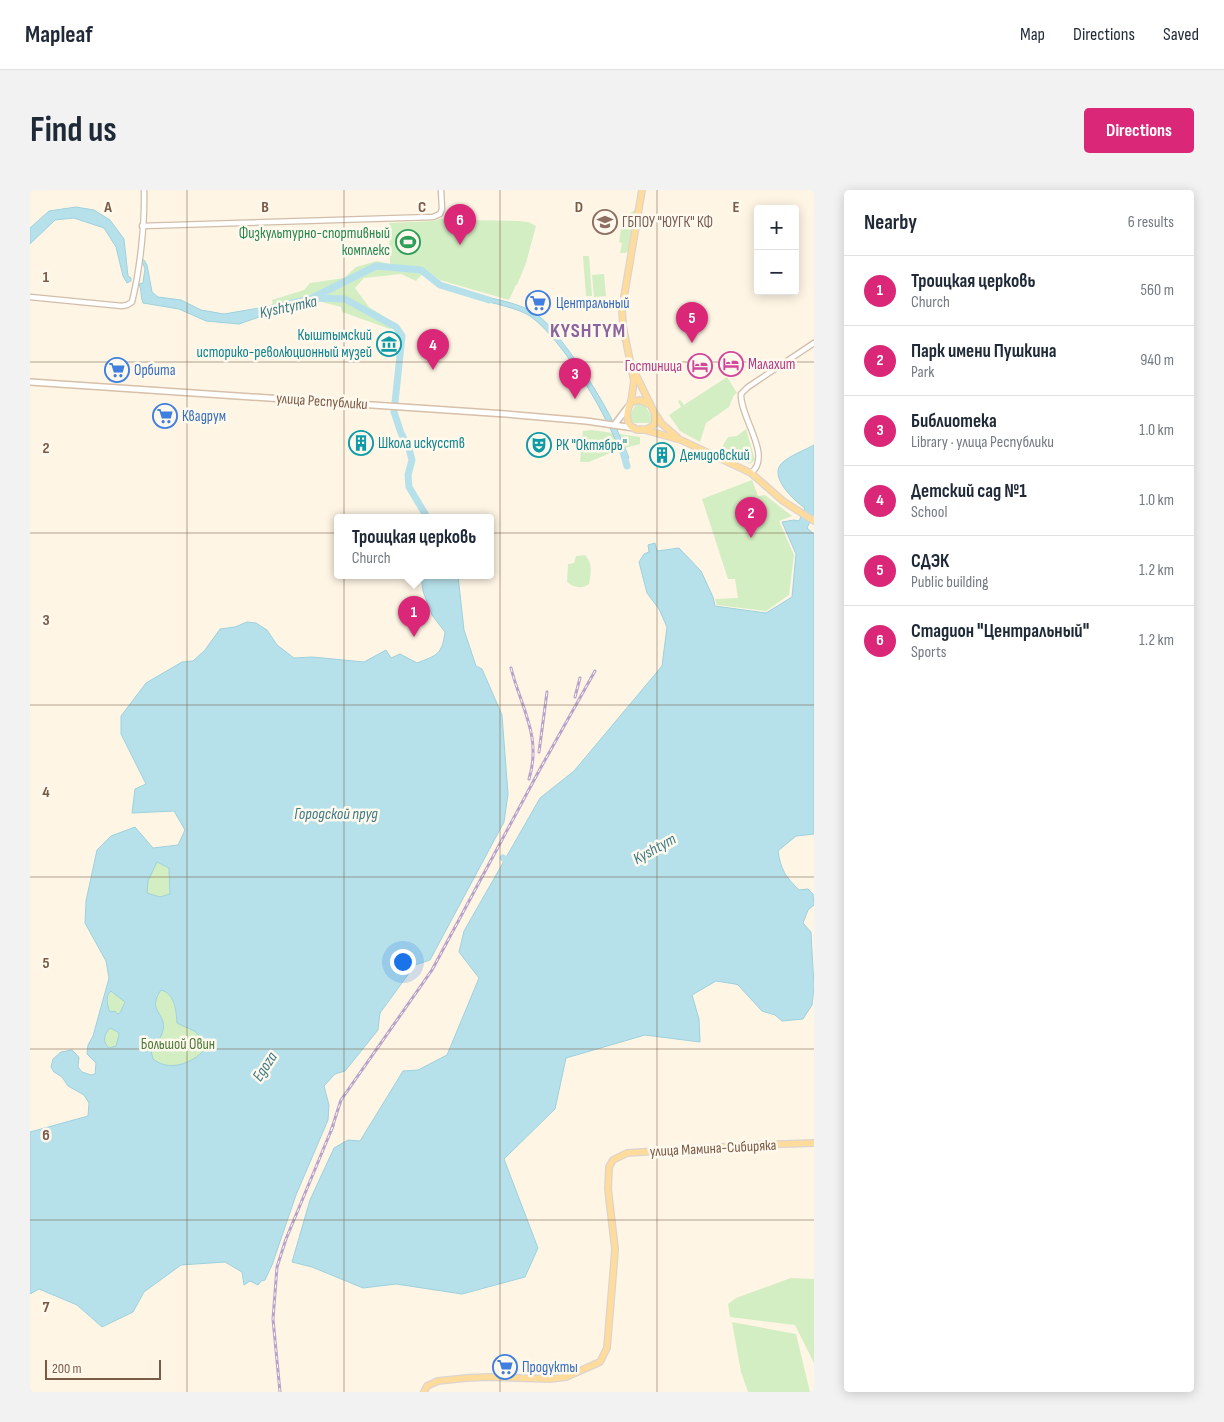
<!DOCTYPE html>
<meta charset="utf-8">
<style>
body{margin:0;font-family:"Sofia Sans Condensed",sans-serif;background:#f2f2f3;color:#1f2937}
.controls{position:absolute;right:15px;top:15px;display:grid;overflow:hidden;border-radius:5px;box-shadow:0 2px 12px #0003}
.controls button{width:45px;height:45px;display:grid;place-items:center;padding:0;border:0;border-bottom:1px solid #e0e1e3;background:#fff;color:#1f2937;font:25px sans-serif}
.scale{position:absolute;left:15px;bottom:12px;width:116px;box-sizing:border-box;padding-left:5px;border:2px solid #7a5b47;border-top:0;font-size:14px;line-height:18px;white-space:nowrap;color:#7a5b47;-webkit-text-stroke:4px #fff9ed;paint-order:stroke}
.you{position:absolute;left:372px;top:771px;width:18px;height:18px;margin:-12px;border:4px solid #fff;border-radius:50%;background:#1a73e8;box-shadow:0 0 0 8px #1a73e833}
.badge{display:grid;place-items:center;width:32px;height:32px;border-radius:50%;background:#db2777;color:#fff;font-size:16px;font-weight:700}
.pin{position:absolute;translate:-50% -41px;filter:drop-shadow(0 1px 2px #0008)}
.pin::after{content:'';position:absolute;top:26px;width:18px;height:15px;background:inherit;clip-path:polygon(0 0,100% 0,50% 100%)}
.popup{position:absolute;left:304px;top:324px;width:160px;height:65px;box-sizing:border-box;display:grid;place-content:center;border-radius:5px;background:#fff;filter:drop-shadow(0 1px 4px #0005);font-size:16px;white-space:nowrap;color:#747a83}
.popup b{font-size:19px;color:#1f2937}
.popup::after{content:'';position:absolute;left:50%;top:100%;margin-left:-10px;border:10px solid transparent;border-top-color:#fff}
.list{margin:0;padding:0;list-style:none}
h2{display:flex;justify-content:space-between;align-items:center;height:65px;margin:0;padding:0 20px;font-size:21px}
h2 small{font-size:16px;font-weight:400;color:#747a83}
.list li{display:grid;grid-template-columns:32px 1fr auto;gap:15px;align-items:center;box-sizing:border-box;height:70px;padding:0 20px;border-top:1px solid #e0e1e3}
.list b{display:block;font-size:19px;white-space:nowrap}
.list p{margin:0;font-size:16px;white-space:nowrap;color:#747a83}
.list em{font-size:16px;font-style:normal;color:#747a83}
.map{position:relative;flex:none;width:784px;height:1202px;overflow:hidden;border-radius:5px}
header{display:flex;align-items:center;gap:30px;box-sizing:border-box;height:70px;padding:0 25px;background:#fff;border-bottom:1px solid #e0e1e3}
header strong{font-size:24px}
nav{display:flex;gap:28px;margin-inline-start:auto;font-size:18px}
.intro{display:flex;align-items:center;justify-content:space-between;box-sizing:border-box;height:120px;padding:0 30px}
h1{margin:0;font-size:35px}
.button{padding:12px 22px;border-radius:5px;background:#db2777;color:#fff;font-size:18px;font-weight:700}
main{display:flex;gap:30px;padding:0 30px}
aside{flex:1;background:#fff;border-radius:5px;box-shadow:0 2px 12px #0003}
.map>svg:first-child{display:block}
.green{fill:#d3eec2}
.water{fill:#b7e1ea;stroke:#9dd1dd;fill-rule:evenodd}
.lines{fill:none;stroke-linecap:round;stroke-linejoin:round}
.river{stroke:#b7e1ea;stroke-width:7}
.tertiary-casing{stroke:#d1bdaa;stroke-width:7}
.secondary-casing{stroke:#d7bfa9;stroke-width:8}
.primary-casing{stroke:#dcd4cf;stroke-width:8}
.tertiary{stroke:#fff;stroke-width:4.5}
.secondary{stroke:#fff;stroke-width:5}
.primary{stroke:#ffdc9b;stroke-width:5.5}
.rail-casing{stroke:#b8a2ca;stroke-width:3}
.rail{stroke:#fff9ed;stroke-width:1;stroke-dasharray:4;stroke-linecap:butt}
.grid{fill:none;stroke:#7a5b47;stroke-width:1;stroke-opacity:0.55}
.labels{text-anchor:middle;stroke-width:5;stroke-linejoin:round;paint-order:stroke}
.education-label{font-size:15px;fill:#785e54;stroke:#fff9ed;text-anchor:start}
.leisure-label{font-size:15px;fill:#27864d;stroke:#fff9ed;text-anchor:end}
.shop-label{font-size:15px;fill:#366cbe;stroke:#fff9ed;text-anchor:start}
.culture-label{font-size:15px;fill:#0d838f;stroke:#fff9ed;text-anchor:start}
.hotel-label{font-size:15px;fill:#b23c85;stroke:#fff9ed;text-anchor:start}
.street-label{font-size:15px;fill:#7a5b47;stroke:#fff9ed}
.park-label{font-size:15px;fill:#4c7a3c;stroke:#fff9ed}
.water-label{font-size:16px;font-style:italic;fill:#3c7a88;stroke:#fff9ed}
.district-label{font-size:20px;font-weight:bold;letter-spacing:1px;fill:#8b639e;stroke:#fff9ed}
.grid-label{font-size:16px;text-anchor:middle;font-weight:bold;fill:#7a5b47;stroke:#fff9ed;stroke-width:5;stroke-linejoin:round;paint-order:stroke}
</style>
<header>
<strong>Mapleaf</strong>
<nav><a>Map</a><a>Directions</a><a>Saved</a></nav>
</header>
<div class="intro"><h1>Find us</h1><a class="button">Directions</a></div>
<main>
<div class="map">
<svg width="784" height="1202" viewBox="0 0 784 1202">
<rect width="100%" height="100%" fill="#fef5e5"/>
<g class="green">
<polygon points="606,19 598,61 596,63 590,63 592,53 589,52 592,32 597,33 599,24"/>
<polygon points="428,28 431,30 489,31 498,32 506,36 496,73 487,95 486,95 479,110 410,90 396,80 386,91 371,84 334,88 325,98 339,117 365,133 360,139 312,122 311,117 284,110 280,120 269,109 243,116 242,110 274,100 280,93 314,88 326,77 347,71 360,74 359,33 404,31 409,29"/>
<polygon points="553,66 559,66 562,106 556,106"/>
<polygon points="574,84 576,106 564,107 562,85"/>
<polygon points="697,187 707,203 704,205 699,217 676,233 670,252 650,241 639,225 651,217 648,211 650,210 654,215"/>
<path d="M 609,212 L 613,213 L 623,228 L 621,233 L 604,233 C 597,227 603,217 609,212 Z"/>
<polygon points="716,239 725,270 720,274 706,268 708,264 692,257 698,247 707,246"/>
<polygon points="562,240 610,247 610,254 587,260 559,272 550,272 553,241"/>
<polygon points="722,290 728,306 735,305 762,326 749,331 764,365 759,405 736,421 687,415 685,409 708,408 705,389 698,389 672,309"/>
<path d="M 555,365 C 563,373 561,384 559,394 C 551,399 545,398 537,392 L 538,374 L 544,373 L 546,366 Z"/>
<polygon points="127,672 139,678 140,704 130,707 117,703 118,691"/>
<path d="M 131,800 C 145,805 146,820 147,833 C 162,841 170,839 175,859 C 162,874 140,882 123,869 L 121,861 C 125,855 132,846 133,840 C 135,823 117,820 131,800 Z"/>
<polygon points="81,801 95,811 90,823 87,824 85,821 80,822 76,810"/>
<path d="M 80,838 L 88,842 L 89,845 L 86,856 L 79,858 C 72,852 74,843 80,838 Z"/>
<polygon points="761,1088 784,1089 784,1173 765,1135 700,1127 698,1114 706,1108"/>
<polygon points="702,1132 766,1144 780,1202 718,1202 711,1182"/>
</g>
<g class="water">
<polygon points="46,17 64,20 80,30 94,49 98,86 101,88 101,91 97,93 93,86 86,57 74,38 44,28 25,30 0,54 0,38 19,21"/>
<path d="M 111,70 L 114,70 L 117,75 L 122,102 L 128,107 L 151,110 L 171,120 L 194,124 L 235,117 L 235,125 L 209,134 L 176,131 L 149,119 L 113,113 C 110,106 112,99 109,94 L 113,93 L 115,78 Z"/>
<path d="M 452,106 C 469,110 487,113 503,122 C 519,132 528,147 539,161 C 563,194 585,230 599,268 L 593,269 C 580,230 534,150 500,126 C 488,118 464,114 449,109 Z"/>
<path d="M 784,255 L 784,323 L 777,338 L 784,344 L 784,644 L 766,646 L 748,661 C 751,680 755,686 769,700 L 778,699 L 783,704 L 784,715 L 778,720 L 773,733 L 781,742 L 784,797 L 782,815 L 773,829 L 752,831 L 745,825 L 732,821 L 708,795 L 705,794 L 686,791 L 662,805 L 669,829 L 670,852 L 615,845 L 536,868 L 525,919 L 474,969 L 508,1058 L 495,1087 L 432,1104 L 366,1094 L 333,1098 L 282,1077 L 262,1072 L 280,1010 L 304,958 L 318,950 L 330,951 L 373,881 L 388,880 L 417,865 L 449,788 L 429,762 L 434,741 L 510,608 L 544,581 L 632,476 L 637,437 L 629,419 L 617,403 L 609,372 L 614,364 L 619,362 L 618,355 L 625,353 L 627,361 L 649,358 L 671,381 L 683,407 L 685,416 L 736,423 L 762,407 L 766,364 L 752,332 L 764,330 L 769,331 L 775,318 C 764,311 738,286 752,273 C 759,266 775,260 784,255 Z"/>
<path d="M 391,386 L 428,386 L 434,440 L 446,476 L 452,479 L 472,525 L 478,604 L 474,632 L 400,770 L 385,775 L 350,823 L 348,840 L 315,881 L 305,884 L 294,896 L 299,915 L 298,930 L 266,1005 L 242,1075 L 235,1090 L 231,1091 L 228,1095 L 220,1091 L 214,1095 L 212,1082 L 195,1072 L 151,1075 L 114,1102 L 103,1122 L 72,1137 L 47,1115 L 9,1099 L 0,1104 L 0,942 L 58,926 L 59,913 L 54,905 L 38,896 L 32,887 L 24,882 L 21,877 L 23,869 L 31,862 L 42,860 L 49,867 L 48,877 L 52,882 L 61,885 L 65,884 L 66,873 L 57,864 L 58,855 L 63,846 L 79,788 L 76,771 L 55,733 L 56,711 L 67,660 L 81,646 L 105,637 L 123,658 L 148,655 L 155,640 L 144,621 L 102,623 L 105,599 L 116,594 L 91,544 L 91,526 L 116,493 L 152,472 L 163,471 L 175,460 L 190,439 L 205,437 L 217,432 L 226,433 L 237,440 L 247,455 L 264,468 L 282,467 L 334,472 L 356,460 L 361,468 L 370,464 L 387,473 C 407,465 412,465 415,442 L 402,425 L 393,401 ZM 127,672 L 139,678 L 140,704 L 130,707 L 117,703 L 118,691 ZM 131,800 C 145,804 146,820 147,833 C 162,841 170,839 175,859 C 162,874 139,882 123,869 L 121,861 C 125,855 132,847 133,840 C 137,823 116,821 131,800 ZM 81,801 L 95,812 L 90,823 L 87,824 L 85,821 L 80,822 C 77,814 75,807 81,801 ZM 80,838 L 88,842 L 89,845 L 86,856 L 79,858 C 72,852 74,844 80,838 Z"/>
</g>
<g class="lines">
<g class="river">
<polyline points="284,107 346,76 391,80 410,95 459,110"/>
<polyline points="227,122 283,108 315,109 366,137 372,146 364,222 371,243 379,259 382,270 378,285 379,297 397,327 400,328"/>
<polyline points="593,262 597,276"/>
<polyline points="473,668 484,674"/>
</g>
<defs>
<g id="tertiary">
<polyline points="112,36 403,27 410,24 412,19 411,0"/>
<path d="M 0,107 L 92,116 L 97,115 L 102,112 C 110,79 115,34 114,0"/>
<path d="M 721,283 C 743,266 710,228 711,204 L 718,197 L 784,153"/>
</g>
<g id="secondary">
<polyline points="0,192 476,224 556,231 604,238"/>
<polyline points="585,234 598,217"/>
</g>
<g id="primary">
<path d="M 606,185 L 625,224 L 625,234 C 607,249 589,234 601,212 L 610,210 L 620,215"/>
<polyline points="601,212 604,191 593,136 592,119 612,0"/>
<polyline points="626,225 632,234 647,247"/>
<polyline points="611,239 651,250 721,283 753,311 784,331"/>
<polyline points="394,1202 397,1196 408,1191 436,1188 459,1187 520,1189 536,1187 570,1172 577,1158 584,1073 585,1059 578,999 579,977 583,970 597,963 722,955 784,953"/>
</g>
</defs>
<use href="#tertiary" class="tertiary-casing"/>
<use href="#secondary" class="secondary-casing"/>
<use href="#primary" class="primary-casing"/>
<use href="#tertiary" class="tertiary"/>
<use href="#secondary" class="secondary"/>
<use href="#primary" class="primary"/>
<defs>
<g id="rail">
<path d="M 481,478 C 491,518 512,546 499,589"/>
<polyline points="545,507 550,488"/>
<polyline points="509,562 517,502"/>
<polyline points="301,941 311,910 402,780 510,579 565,481"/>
<polyline points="250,1202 243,1129 247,1077 256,1049 303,936"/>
</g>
</defs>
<use href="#rail" class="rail-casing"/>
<use href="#rail" class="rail"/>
</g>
<path class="grid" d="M 157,0 L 157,1202M 314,0 L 314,1202M 470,0 L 470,1202M 627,0 L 627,1202M 0,172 L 784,172M 0,343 L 784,343M 0,515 L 784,515M 0,687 L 784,687M 0,859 L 784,859M 0,1030 L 784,1030"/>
<defs>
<symbol id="university-ring" viewBox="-11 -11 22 22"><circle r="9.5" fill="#fff9ed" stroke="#8d6e63" stroke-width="1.5"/><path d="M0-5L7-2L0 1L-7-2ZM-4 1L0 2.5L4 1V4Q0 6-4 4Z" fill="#8d6e63"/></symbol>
<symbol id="stadium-ring" viewBox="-11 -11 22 22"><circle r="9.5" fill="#fff9ed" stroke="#2e9e5b" stroke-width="1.5"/><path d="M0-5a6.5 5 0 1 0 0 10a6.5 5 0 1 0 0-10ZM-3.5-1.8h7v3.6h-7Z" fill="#2e9e5b"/></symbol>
<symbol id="supermarket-ring" viewBox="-11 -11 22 22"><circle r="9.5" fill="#fff9ed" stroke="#3f7fe0" stroke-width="1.5"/><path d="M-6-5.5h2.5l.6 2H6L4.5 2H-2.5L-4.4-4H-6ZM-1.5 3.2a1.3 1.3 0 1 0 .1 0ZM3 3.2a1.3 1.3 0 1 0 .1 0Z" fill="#3f7fe0"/></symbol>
<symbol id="museum-ring" viewBox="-11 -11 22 22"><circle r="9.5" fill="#fff9ed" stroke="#0f9aa8" stroke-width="1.5"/><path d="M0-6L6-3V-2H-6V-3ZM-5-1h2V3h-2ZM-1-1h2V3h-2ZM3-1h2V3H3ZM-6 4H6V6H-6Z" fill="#0f9aa8"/></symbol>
<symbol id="hotel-ring" viewBox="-11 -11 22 22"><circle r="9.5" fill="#fff9ed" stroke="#d1479c" stroke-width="1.5"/><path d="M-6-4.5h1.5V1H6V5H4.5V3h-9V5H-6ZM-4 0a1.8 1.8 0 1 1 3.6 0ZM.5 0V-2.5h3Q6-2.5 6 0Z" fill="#d1479c"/></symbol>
<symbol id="building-ring" viewBox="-11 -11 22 22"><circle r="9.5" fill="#fff9ed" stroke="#0f9aa8" stroke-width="1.5"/><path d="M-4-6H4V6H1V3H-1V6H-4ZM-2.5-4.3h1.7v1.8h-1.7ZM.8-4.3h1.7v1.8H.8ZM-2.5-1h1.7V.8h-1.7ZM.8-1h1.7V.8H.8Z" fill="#0f9aa8"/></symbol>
<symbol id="theatre-ring" viewBox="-11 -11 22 22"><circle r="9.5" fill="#fff9ed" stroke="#0f9aa8" stroke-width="1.5"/><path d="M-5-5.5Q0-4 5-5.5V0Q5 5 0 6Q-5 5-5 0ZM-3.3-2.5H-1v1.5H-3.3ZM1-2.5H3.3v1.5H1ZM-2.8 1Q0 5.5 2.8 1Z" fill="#0f9aa8"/></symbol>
</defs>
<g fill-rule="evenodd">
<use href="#university-ring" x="561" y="18" width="28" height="28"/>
<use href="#stadium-ring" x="364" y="38" width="28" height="28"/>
<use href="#supermarket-ring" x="494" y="99" width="28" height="28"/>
<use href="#museum-ring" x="345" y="140" width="28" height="28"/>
<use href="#hotel-ring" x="687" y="160" width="28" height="28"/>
<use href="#hotel-ring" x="656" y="162" width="28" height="28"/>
<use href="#supermarket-ring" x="73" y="166" width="28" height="28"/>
<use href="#supermarket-ring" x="121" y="212" width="28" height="28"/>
<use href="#building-ring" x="317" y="239" width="28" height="28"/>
<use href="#theatre-ring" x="495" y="241" width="28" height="28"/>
<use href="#building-ring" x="618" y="251" width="28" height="28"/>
<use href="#supermarket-ring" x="461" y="1163" width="28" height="28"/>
</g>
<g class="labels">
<g class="education-label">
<text x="592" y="37">ГБПОУ "ЮУГК" КФ</text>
</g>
<g class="leisure-label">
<text x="360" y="48">Физкультурно-спортивный<tspan x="360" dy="17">комплекс</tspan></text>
</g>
<g class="shop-label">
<text x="526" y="118">Центральный</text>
<text x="104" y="185">Орбита</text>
<text x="152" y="231">Квадрум</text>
<text x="492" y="1182">Продукты</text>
</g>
<g class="culture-label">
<text x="342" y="150" text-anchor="end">Кыштымский<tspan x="342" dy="17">историко-революционный музей</tspan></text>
<text x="348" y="258">Школа искусств</text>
<text x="526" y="260">РК "Октябрь"</text>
<text x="650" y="270">Демидовский</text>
</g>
<g class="hotel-label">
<text x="718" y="179">Малахит</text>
<text x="652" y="181" text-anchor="end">Гостиница</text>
</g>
<g class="street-label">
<text transform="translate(292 211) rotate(4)" y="5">улица Республики</text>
<text transform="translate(683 958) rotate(-3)" y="5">улица Мамина-Сибиряка</text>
</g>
<g class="park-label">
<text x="148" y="859">Большой Овин</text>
</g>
<g class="water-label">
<text transform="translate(258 116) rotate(-12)" y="6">Kyshtymka</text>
<text x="306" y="629">Городской пруд</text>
<text transform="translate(624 658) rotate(-29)" y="6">Kyshtym</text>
<text transform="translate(234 876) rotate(-57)" y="6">Egoza</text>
</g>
<g class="district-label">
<text x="558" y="147">KYSHTYM</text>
</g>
</g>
<g class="grid-label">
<text x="78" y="22">A</text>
<text x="235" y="22">B</text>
<text x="392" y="22">C</text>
<text x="549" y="22">D</text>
<text x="706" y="22">E</text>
<text x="16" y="92">1</text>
<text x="16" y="263">2</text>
<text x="16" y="435">3</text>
<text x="16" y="607">4</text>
<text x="16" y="778">5</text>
<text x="16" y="950">6</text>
<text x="16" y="1122">7</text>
</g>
</svg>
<div class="controls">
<button>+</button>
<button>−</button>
</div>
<div class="scale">200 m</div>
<div class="you"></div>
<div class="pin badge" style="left:384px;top:447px">1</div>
<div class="popup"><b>Троицкая церковь</b>Church</div>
<div class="pin badge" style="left:721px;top:348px">2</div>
<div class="pin badge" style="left:545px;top:209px">3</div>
<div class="pin badge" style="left:403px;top:180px">4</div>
<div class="pin badge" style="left:662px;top:153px">5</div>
<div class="pin badge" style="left:430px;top:55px">6</div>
</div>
<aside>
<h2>Nearby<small>6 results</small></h2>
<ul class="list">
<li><span class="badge">1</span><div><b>Троицкая церковь</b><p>Church</p></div><em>560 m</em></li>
<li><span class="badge">2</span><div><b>Парк имени Пушкина</b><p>Park</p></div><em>940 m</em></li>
<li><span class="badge">3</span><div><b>Библиотека</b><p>Library · улица Республики</p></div><em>1.0 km</em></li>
<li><span class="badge">4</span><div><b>Детский сад №1</b><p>School</p></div><em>1.0 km</em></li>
<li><span class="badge">5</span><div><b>СДЭК</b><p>Public building</p></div><em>1.2 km</em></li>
<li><span class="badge">6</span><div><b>Стадион &quot;Центральный&quot;</b><p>Sports</p></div><em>1.2 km</em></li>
</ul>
</aside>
</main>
